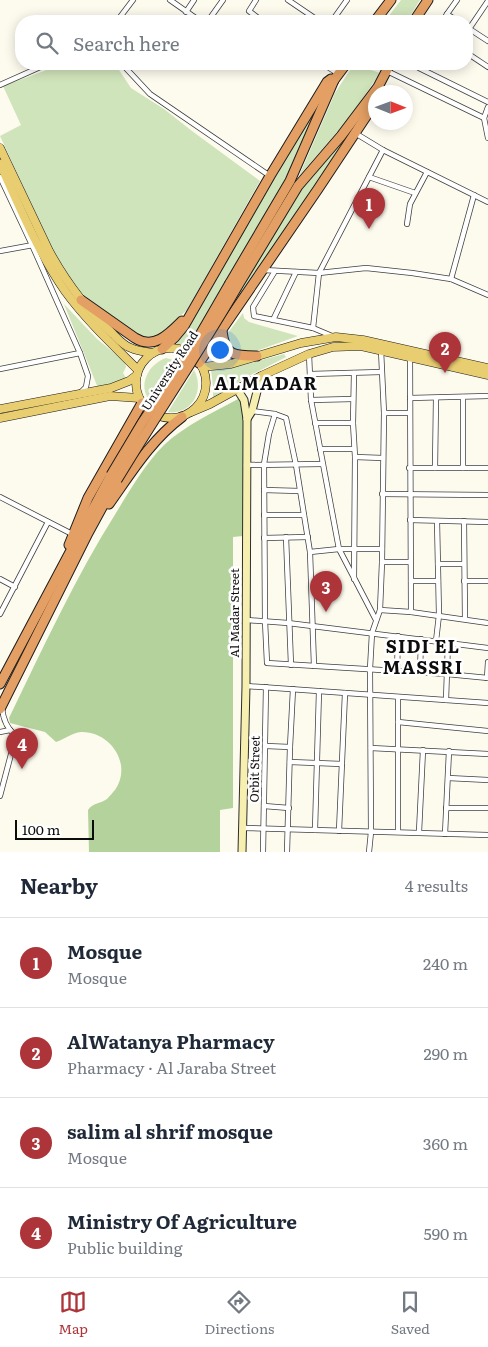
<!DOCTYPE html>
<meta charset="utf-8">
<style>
body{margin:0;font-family:Literata,serif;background:#f6f6f7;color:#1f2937}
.compass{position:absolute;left:368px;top:85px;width:45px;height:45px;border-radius:50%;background:#fff;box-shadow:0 2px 12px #0003;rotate:91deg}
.scale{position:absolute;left:15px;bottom:12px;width:79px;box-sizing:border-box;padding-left:5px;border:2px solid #0c0c0c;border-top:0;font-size:14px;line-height:18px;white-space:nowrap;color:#0c0c0c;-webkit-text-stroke:4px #fff;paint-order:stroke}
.you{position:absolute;left:219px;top:349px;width:18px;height:18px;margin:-12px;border:4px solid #fff;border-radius:50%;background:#1a73e8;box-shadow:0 0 0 8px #1a73e833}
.badge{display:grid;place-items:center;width:32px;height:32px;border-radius:50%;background:#ad3439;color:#fff;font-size:16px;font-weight:700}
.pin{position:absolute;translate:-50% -41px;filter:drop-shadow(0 1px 2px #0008)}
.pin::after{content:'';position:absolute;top:26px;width:18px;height:15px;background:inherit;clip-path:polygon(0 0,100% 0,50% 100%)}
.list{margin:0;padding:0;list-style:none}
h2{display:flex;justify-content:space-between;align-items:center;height:65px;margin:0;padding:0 20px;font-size:21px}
h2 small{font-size:16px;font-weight:400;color:#747a83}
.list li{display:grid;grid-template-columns:32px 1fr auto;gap:15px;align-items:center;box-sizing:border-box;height:90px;padding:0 20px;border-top:1px solid #e0e1e3}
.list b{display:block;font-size:19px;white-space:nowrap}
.list p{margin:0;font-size:16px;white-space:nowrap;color:#747a83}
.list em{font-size:16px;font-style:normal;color:#747a83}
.icon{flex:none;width:28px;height:28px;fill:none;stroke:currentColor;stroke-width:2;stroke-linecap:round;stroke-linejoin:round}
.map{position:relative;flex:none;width:488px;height:852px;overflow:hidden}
.search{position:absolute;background:#fff;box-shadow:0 2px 12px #0003;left:15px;right:15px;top:15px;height:55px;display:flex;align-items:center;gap:12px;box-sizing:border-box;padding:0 18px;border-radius:20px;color:#747a83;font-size:19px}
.sheet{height:425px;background:#fff}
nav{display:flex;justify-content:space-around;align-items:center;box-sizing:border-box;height:70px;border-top:1px solid #e0e1e3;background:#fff;font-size:14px;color:#747a83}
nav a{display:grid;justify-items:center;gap:2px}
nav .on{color:#ad3439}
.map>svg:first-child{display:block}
.green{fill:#d0e4bb}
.forest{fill:#b4d39c}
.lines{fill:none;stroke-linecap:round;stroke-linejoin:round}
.street-casing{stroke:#3f3f3f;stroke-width:6}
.secondary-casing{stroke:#2e2e2e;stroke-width:9}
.primary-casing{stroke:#1d1d1d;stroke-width:9}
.highway-casing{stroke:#1d1d1d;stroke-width:11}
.street{stroke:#fff;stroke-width:4.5}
.secondary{stroke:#f6efaf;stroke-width:7}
.primary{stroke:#e9cd71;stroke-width:8}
.highway{stroke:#e4a064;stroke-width:9}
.highway-bridge-casing{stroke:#1d1d1d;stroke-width:11;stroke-linecap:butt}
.highway-bridge{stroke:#e4a064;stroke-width:9}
.labels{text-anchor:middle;stroke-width:5;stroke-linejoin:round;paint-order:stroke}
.street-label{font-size:12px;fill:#0c0c0c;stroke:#fff}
.district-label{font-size:18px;font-weight:bold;letter-spacing:1px;fill:#0c0c0c;stroke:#fff}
</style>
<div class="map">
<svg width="488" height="852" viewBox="0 0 488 852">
<rect width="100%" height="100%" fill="#fdfaee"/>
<g class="green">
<polygon points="401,0 420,0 407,21 385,21"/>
<polygon points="63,64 115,64 131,88 164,109 192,131 260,181 187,310 157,337 142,337 97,306 79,291 69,279 52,249 0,136 21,125 3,86"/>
<polygon points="354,64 362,64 365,68 380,73 349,118 299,176 335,93"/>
<polygon points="322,99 287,183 187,348 176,345 304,123"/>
<polygon points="363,114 202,355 218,324 298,190"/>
<polygon points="64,304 97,339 125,362 126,367 123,373 126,378 118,384 98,388"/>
<polygon points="243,313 244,318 249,322 298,336 248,354 235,355 224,338"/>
<polygon points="284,354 286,357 245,378 213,398 213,387 211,369 228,369"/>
<path d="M 166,358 L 174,360 L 150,401 C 137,386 148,364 166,358 Z"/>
<path d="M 194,370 C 205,390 192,415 168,412 Z"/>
</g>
<path class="forest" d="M 238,399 L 242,401 L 243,406 L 243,536 L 233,537 L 233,808 L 220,810 L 220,852 L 89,852 L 88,810 C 92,803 102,803 107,799 C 110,796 113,792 115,790 C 133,764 110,731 81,732 C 72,733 65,739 56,742 L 45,732 L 10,723 L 9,718 C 43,648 75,578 116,513 C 130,490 145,464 164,445 C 184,426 214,412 238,399 Z"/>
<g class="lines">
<defs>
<g id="street">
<polyline points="170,0 200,21"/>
<polyline points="256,0 249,11 262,21"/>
<polyline points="288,0 319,21"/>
<polyline points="457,0 447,14 457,21"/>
<polyline points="186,12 194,0"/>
<polyline points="117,21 133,0"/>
<polyline points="208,21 223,0"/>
<polyline points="332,21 347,0"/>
<polyline points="443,21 447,14"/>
<polyline points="468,28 488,41"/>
<polyline points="469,29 488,1"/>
<polyline points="467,53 488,67"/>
<polyline points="122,64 150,94 270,176"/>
<polyline points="323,64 339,74"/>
<polyline points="418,64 419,68 488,102"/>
<polyline points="387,71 484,118"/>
<polyline points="0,85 47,64"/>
<polyline points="488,107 484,118 488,138"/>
<polyline points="355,133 383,150 488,202"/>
<polyline points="0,177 32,245 80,353 88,376 86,387 81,392"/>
<polyline points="369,177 415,193"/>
<polyline points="407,224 410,204 427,172"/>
<polyline points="0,251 33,245"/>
<polyline points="263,270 319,273 366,268 412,273 451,279 488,295"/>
<polyline points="275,271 253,307 254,316 313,328 332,336"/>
<polyline points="451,279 474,195"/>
<polyline points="273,320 296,272"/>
<polyline points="313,328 319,273 383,150"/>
<polyline points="309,354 311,400 339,549 376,620"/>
<polyline points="410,356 411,612"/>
<polyline points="0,369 80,353"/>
<polyline points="310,374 381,372"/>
<polyline points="410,398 488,396"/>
<polyline points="311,400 353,399"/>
<polyline points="252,411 275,414 286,418 296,465 310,552 314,666"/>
<polyline points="384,413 409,413"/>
<polyline points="275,414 269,434 264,464 265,621 267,663 447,674 488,678"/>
<polyline points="315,423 353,423"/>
<polyline points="320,449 354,449"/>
<polyline points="355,457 383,458"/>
<polyline points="246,465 322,464"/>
<polyline points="409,468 488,468"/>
<polyline points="435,468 436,398"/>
<polyline points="463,468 463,397"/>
<polyline points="264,490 300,491"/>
<polyline points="382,494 488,495"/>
<polyline points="0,497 74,535"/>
<polyline points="264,515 304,515"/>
<polyline points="410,520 488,522"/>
<polyline points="464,521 465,619"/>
<polyline points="286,537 291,665"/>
<polyline points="264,538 308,537"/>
<polyline points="310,552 339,549 382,549"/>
<polyline points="382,562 410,562"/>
<polyline points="438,564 463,564"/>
<polyline points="0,579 15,587"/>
<polyline points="354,579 355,457 353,423 354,373"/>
<polyline points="411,581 438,581"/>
<polyline points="464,581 488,581"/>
<polyline points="380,610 411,612 488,623"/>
<polyline points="0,614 48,522"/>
<polyline points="247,620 288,623 488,648"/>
<polyline points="436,641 439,615 437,521"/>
<polyline points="397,671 398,636"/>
<polyline points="420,672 421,639"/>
<polyline points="487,678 488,662"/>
<polyline points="246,686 488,703"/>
<polyline points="398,697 398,832"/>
<polyline points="446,700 448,642"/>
<polyline points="398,722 488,731"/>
<polyline points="0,732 10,730"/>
<polyline points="266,746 290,747"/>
<polyline points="371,748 488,754"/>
<polyline points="290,762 342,764"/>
<polyline points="448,778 488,780"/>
<path d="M 0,796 L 15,739 L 14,734 C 6,727 3,718 2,708"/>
<polyline points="264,806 289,808"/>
<polyline points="446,808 488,808"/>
<polyline points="243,828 488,835"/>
<polyline points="315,830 319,691"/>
<polyline points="339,831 345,693"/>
<polyline points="419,832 423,750"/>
<polyline points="445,834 449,751"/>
<polyline points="263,852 266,687"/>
<polyline points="287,852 290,747 293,689"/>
<polyline points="369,852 371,832 370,669 372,633 380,610 382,562 384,413 381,350"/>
</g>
<g id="secondary">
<polyline points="237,389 244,400 247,419 246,686 242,852"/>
<polyline points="247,419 252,411 261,376"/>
</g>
<g id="primary">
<path d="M 0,148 L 49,251 C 66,282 87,310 113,334 C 118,339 124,346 131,348 C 137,351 146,352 153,353"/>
<path d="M 0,164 C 20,207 38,252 65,291 C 86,320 113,345 138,370"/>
<circle cx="171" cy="383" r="35"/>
<polyline points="202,367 231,364 301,343 336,337 363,340 488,368"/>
<polyline points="0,409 111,388 129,381 137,375"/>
<polyline points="191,412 210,404 261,376 309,354 333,347 361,346 488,375"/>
<polyline points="0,418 110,396 139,398"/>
</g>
<g id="highway">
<polyline points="375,21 391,0"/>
<polyline points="414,21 428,0"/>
<polyline points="230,283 290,181 334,80 346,64"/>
<polyline points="237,287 298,186 341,136 378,87 390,64"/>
<path d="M 81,300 L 135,338 C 154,350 169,334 182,321"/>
<path d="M 222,331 C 225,356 234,356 257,356"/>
<polyline points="162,349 174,338 184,326 270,176 327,82 331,79 334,80"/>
<polyline points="199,363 318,189 369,112 376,94"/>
<path d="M 109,504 C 131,473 151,440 182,417"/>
<polyline points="69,545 88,498 142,403"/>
<polyline points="0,684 111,475"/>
<polyline points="0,709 88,533 117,480"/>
</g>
</defs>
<use href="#street" class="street-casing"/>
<use href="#secondary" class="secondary-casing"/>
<use href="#primary" class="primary-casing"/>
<use href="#highway" class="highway-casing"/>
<use href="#street" class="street"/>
<use href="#secondary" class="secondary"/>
<use href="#primary" class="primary"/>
<use href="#highway" class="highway"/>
<defs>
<g id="highway-bridge">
<polyline points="111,475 142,423 193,347 230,283"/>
<path d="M 117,480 C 156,415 199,353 237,287"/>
</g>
</defs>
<use href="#highway-bridge" class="highway-bridge-casing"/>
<use href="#highway-bridge" class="highway-bridge"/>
</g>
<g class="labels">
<g class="street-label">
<text transform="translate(170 371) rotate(-57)" y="4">University Road</text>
<text transform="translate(235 613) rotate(-90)" y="4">Al Madar Street</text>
<text transform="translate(255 769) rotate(-89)" y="4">Orbit Street</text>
</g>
<g class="district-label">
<text x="266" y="390">ALMADAR</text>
<text x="423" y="653">SIDI EL<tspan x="423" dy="21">MASSRI</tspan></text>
</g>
</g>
</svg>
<svg class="compass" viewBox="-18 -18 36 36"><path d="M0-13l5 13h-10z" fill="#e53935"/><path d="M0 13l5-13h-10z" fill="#747a83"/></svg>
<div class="scale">100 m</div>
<div class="you"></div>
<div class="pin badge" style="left:369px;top:229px">1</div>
<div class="pin badge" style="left:445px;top:373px">2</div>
<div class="pin badge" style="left:326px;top:612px">3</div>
<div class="pin badge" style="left:22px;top:769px">4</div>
<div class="search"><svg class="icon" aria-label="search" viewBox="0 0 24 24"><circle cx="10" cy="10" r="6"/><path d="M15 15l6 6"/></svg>Search here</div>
</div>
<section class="sheet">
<h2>Nearby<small>4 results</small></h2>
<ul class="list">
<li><span class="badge">1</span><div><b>Mosque</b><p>Mosque</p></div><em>240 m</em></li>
<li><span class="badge">2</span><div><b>AlWatanya Pharmacy</b><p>Pharmacy · Al Jaraba Street</p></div><em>290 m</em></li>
<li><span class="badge">3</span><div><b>salim al shrif mosque</b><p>Mosque</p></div><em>360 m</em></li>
<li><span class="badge">4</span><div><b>Ministry Of Agriculture</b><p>Public building</p></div><em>590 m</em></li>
</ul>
</section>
<nav>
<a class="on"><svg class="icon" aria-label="map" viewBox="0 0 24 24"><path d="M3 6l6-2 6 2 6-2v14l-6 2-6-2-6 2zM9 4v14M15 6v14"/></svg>Map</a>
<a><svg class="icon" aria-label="directions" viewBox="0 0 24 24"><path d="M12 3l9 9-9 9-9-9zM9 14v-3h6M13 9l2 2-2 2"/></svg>Directions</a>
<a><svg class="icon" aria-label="saved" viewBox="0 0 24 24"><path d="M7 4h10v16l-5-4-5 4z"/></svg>Saved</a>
</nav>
